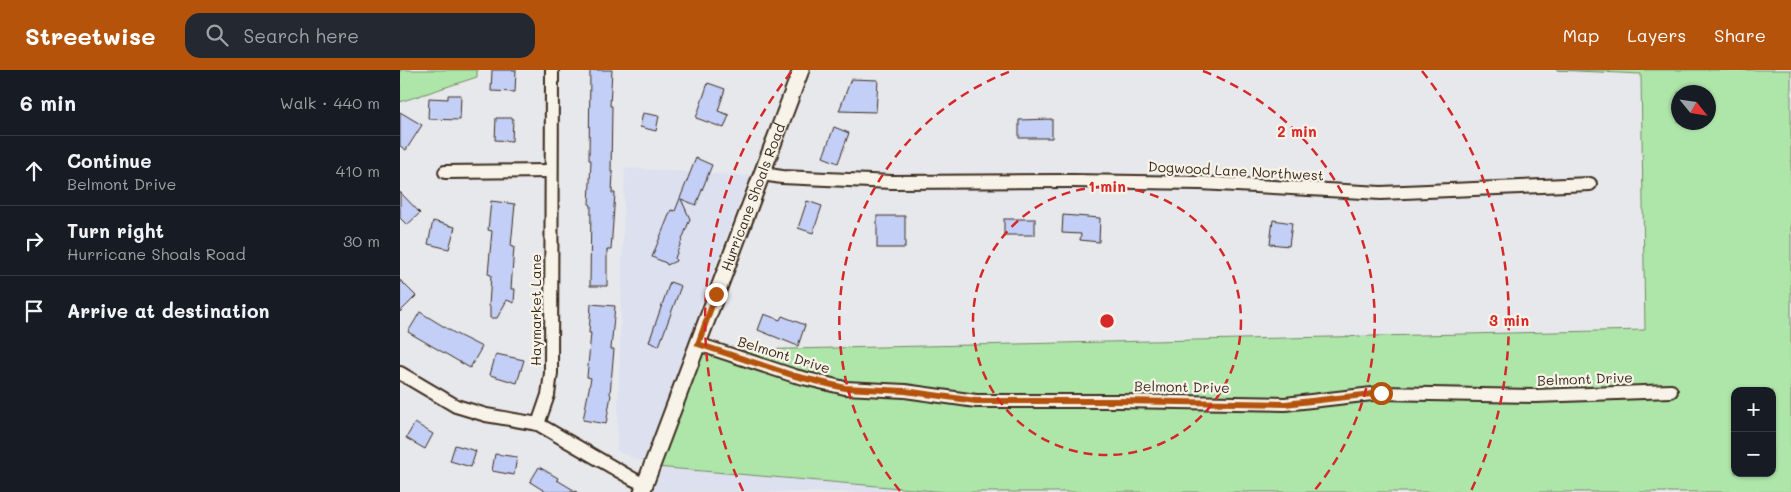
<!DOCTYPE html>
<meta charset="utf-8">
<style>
body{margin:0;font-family:Mali,sans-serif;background:#242831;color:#f1f3f6}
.controls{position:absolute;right:15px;bottom:15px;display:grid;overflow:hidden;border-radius:10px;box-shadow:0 1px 4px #0004}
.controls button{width:45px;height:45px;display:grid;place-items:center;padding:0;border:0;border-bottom:1px solid #363941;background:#171b24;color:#f1f3f6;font:25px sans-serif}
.compass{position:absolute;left:1271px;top:15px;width:45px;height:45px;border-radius:50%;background:#171b24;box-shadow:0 1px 4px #0004;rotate:120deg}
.stop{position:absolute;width:15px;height:15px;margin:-11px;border:4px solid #b45309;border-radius:50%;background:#fff}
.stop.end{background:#b45309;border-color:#fff;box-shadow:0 1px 5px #0008}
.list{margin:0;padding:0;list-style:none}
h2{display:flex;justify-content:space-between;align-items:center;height:65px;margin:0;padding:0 20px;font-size:21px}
h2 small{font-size:16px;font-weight:400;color:#9ea1a6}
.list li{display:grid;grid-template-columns:32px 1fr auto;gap:15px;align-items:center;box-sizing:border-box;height:70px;padding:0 20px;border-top:1px solid #363941}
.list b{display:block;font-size:19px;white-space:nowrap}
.list p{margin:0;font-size:16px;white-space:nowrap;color:#9ea1a6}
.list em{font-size:16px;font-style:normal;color:#9ea1a6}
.icon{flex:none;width:28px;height:28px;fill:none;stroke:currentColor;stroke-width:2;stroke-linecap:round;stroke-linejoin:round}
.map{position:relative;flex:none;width:1391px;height:422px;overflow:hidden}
header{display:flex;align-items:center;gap:30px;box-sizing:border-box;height:70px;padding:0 25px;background:#b45309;color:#fff}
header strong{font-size:24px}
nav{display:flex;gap:28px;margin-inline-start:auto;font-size:18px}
.search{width:350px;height:45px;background:#242831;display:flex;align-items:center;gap:12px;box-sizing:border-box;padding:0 18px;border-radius:15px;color:#9ea1a6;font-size:19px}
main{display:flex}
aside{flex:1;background:#171b24}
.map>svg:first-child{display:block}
.built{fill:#dce0ef}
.green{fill:#aee6aa;stroke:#748864;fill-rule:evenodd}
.building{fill:#c3cff6;stroke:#3b2a1e}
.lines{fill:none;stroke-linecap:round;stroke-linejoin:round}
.minor-casing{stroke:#3b2a1e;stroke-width:16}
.tertiary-casing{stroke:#3b2a1e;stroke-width:19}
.minor{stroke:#f7f3e8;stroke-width:12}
.tertiary{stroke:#f7f3e8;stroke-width:15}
.route{stroke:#b45309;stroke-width:6}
.ring{fill:none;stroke:#d62828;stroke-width:2.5;stroke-dasharray:9 6}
.labels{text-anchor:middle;stroke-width:4.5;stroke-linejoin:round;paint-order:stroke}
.street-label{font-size:14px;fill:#3b2a1e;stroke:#f7f3e8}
.centre{fill:#d62828;stroke:#f7f3e8;stroke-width:2.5}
.ring-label{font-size:15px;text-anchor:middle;font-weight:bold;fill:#d62828;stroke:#f7f3e8;stroke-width:4.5;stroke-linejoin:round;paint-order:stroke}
</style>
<header>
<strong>Streetwise</strong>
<div class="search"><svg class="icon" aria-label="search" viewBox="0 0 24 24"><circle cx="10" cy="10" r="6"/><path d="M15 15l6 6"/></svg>Search here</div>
<nav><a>Map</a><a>Layers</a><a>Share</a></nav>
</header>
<main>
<aside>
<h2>6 min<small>Walk · 440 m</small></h2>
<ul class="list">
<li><svg class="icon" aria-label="ahead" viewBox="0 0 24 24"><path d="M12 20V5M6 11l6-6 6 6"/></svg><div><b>Continue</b><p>Belmont Drive</p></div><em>410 m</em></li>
<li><svg class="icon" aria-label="right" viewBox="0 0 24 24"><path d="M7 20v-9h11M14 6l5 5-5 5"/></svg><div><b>Turn right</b><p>Hurricane Shoals Road</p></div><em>30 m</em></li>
<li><svg class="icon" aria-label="arrive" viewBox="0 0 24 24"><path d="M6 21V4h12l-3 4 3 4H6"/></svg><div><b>Arrive at destination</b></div></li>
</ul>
</aside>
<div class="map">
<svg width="1391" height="422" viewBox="0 0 1391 422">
<rect width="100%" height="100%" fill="#e7e8ec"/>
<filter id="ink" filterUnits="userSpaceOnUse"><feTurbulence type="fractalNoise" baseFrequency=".02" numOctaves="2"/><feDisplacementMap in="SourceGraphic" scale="10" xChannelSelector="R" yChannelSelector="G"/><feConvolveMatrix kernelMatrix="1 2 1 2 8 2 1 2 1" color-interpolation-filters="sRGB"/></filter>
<g filter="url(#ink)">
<polygon class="built" points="225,98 350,106 299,237 302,281 256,397 547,422 245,422 255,397 217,381"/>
<g class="green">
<polygon points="0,0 77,0 77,7 0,32"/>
<path d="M 1156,0 L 1391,0 L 1391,422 L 547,422 L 256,397 L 302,281 L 1245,260 L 1241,4 ZM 1278,22 L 1308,22 L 1308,52 L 1278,52 ZM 1335,321 L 1372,321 L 1372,403 L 1335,403 Z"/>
</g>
<g class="building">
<polygon points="92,0 116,0 115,22 91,21"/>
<polygon points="190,0 212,0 210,36 212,36 211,102 213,102 212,123 215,123 211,180 207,180 207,216 190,216 191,135 189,134 191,90 189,90"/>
<polygon points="451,9 478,10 476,42 439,41"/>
<polygon points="308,13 325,19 318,41 329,45 324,58 296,48"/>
<polygon points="48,25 61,25 60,50 28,49 29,28 48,29"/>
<polygon points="0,42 22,55 6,80 0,76"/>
<polygon points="243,43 259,46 256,61 240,57"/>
<polygon points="96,48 113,48 112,71 95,70"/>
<polygon points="652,49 652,68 619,68 619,50"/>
<polygon points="434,57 449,63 438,93 423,87"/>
<polygon points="296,88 312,95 296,135 281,129 290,149 275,188 276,191 267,195 266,193 252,187 271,140 275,141"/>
<polygon points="0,122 20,143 7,155 0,148"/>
<polygon points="91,131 115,134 111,176 114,177 111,219 115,219 114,233 107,230 97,248 90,248 90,236 89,236 91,205 88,204 92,161 88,160"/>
<polygon points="407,131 422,136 413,163 398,158"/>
<polygon points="663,145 700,148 699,172 680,170 681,164 662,163"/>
<rect x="477" y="146" width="28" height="32"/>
<rect x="604" y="149" width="31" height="16"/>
<polygon points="873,150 892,153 889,176 870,174"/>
<polygon points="33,151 55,157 49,179 28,174"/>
<polygon points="0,210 16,226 0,242"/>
<polygon points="270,212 281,216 259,276 249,272"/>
<polygon points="191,234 215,236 211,279 214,279 210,324 211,325 206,354 183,350 191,308 187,307 191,263 189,263"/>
<polygon points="20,242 56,264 82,277 70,298 8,262"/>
<polygon points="364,244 380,250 382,246 405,255 398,276 358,260"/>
<polygon points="96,284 124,290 117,313 90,305"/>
<polygon points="15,353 33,364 25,379 6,368"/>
<polygon points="55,375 76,381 71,397 50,391"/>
<polygon points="95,384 117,387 114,405 92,401"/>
<polygon points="139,397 158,408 157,410 177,422 146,422 130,412"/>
</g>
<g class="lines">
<defs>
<g id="minor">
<polyline points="45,102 151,101"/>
<polyline points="362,104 382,107 492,112 672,111 800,113 981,123 1190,114"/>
<polyline points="298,274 395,306 445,318 505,321 576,331 720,331 885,334 981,323 1136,326 1271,321"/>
<polyline points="0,303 56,336 86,345 138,354 233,409 245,415"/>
<polyline points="138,354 148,325 151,303 152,0"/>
</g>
<g id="tertiary">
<path id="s1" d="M 242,422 L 401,0"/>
</g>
</defs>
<use href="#minor" class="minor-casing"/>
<use href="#tertiary" class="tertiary-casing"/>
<use href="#minor" class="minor"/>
<use href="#tertiary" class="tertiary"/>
</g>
</g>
<g class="lines" filter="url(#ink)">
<polyline class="route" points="316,224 298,274 395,306 445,318 505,321 576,331 720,331 885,334 981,323"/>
</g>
<g class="ring">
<circle cx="707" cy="251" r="134"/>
<path d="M500 421A268 268 0 0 1 611 1M803 1A268 268 0 0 1 914 421"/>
<path d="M343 421A402 402 0 0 1 392 1M1022 1A402 402 0 0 1 1071 421"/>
</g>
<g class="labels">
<g class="street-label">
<text transform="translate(836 101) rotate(3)" y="5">Dogwood Lane Northwest</text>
<text dy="5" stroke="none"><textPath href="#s1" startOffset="315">Hurricane Shoals Road</textPath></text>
<text transform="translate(136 240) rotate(-90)" y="5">Haymarket Lane</text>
<text transform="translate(384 285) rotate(17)" y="5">Belmont Drive</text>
<text transform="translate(1185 309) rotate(-2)" y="5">Belmont Drive</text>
<text transform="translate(782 317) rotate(1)" y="5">Belmont Drive</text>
</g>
</g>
<circle cx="707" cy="251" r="8" class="centre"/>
<g class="ring-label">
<text x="897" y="67">2 min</text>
<text x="707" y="122">1 min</text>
<text x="1109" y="256">3 min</text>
</g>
</svg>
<div class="controls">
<button>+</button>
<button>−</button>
</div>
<svg class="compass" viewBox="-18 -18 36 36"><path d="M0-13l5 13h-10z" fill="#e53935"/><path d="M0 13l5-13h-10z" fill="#9ea1a6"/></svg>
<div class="stop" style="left:981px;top:323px"></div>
<div class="stop end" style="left:316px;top:224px"></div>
</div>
</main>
